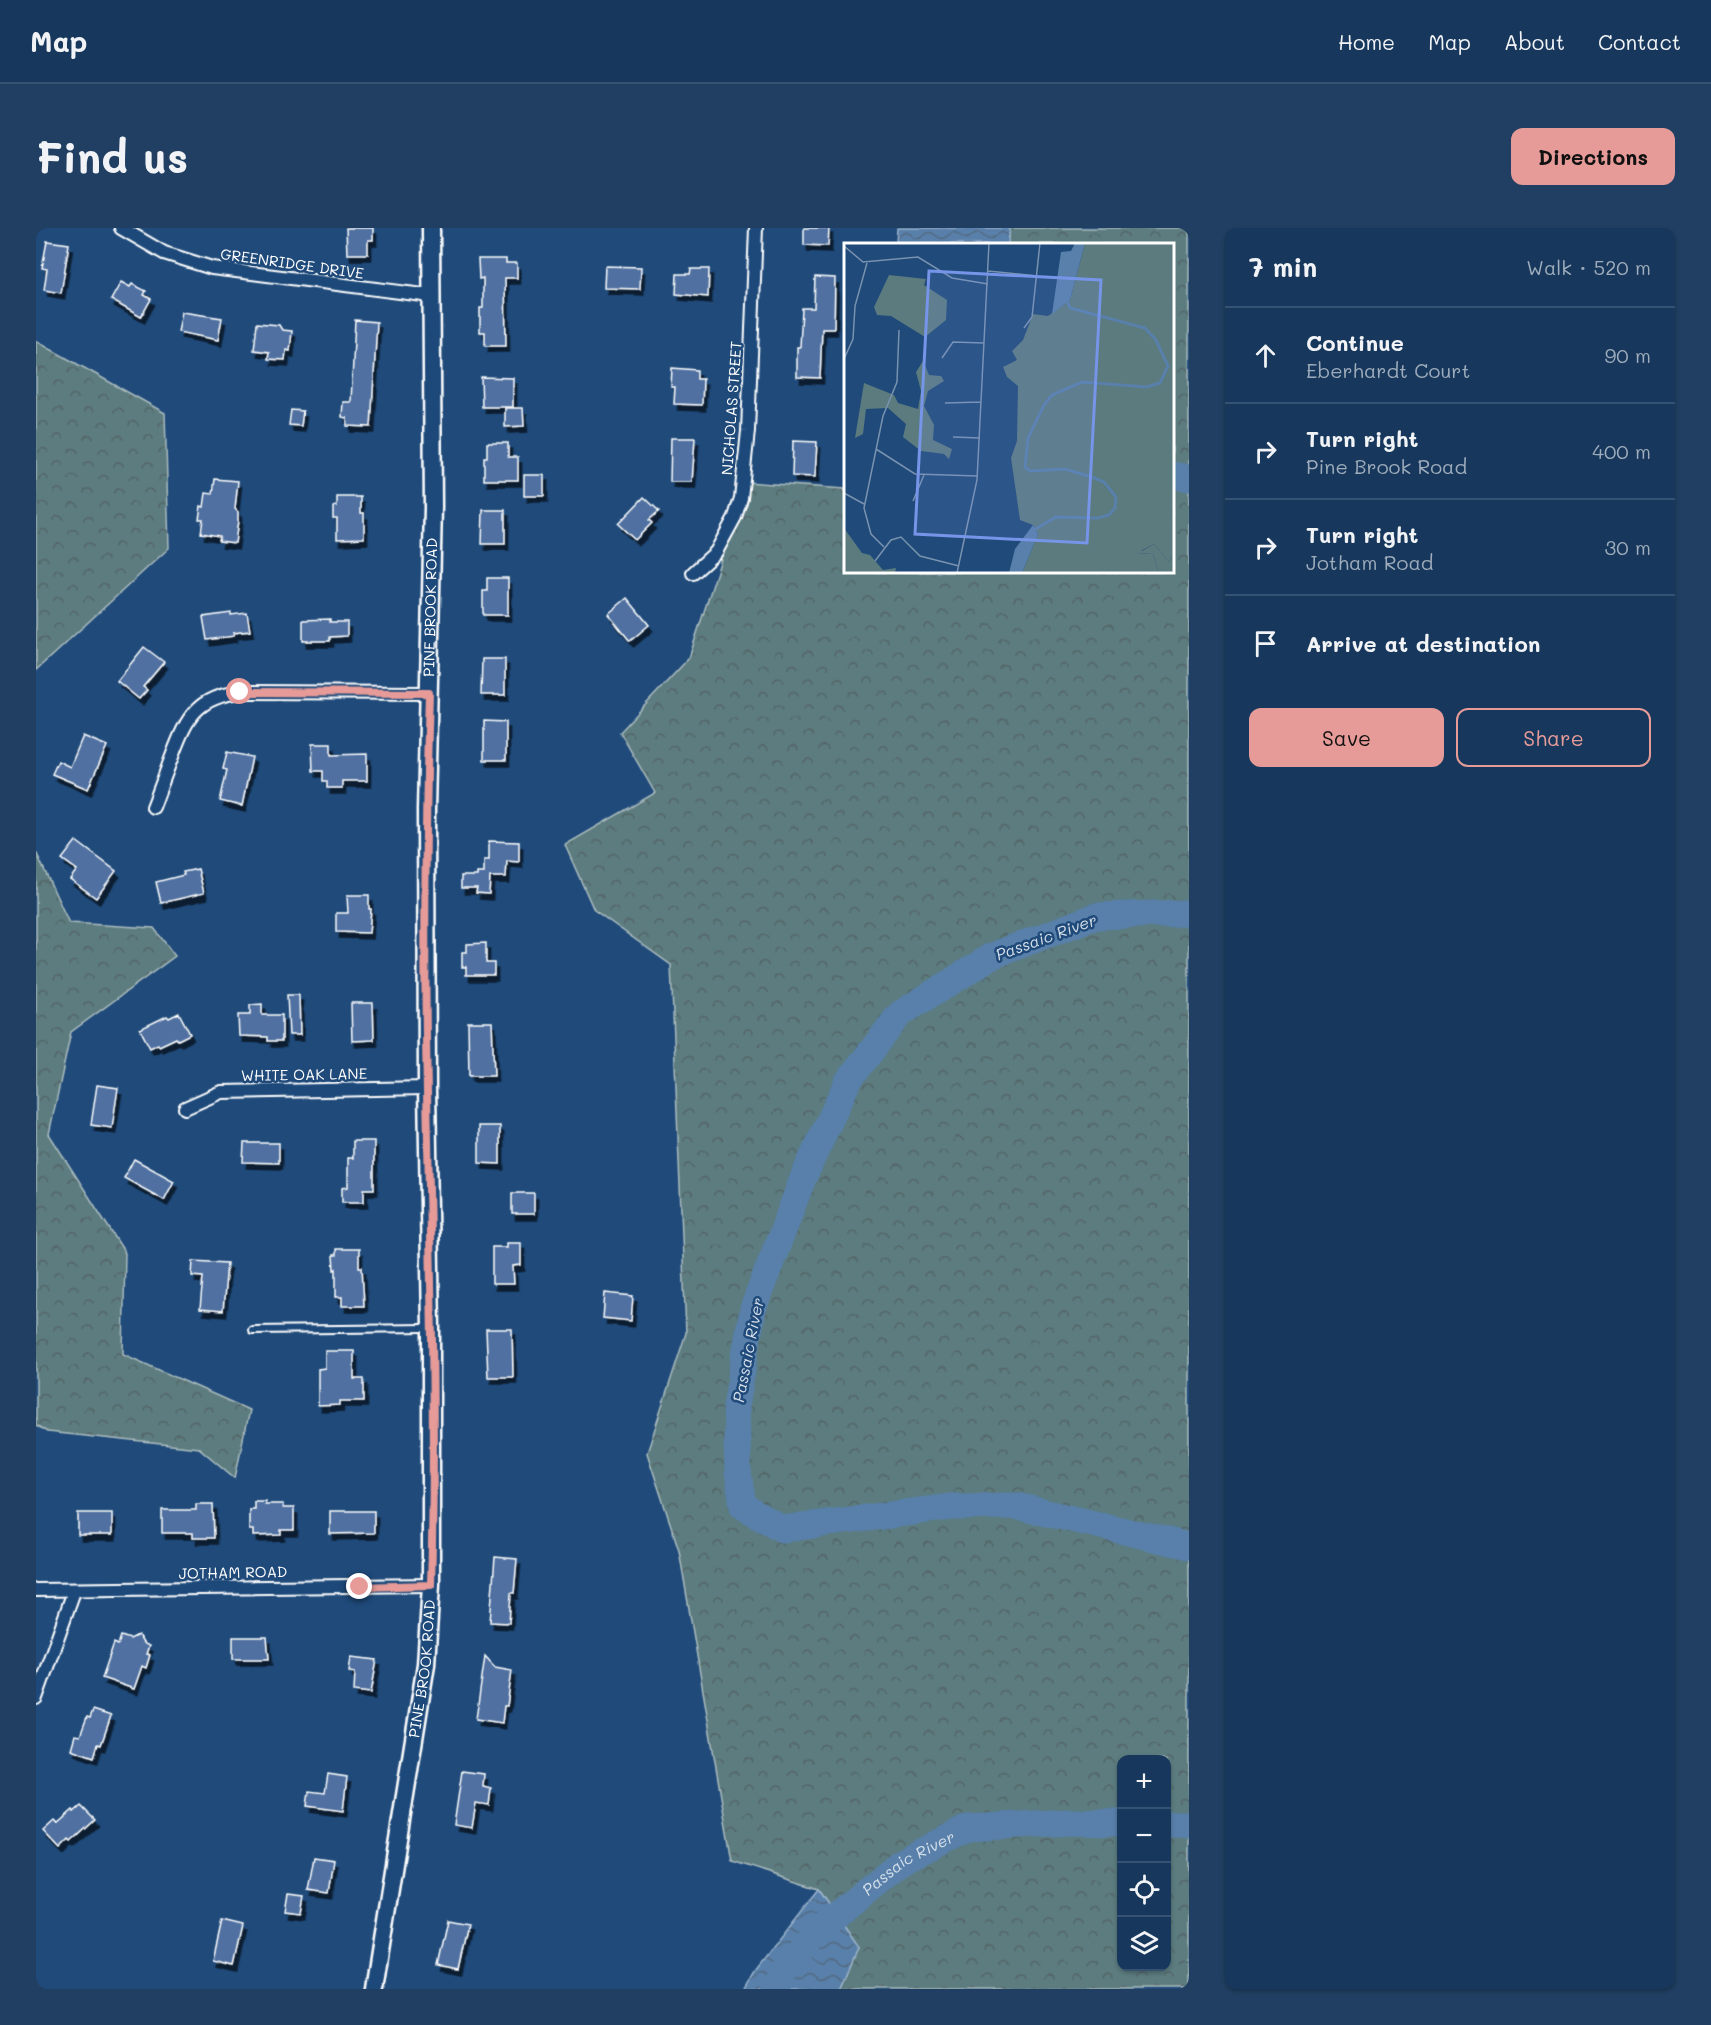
<!DOCTYPE html>
<meta charset="utf-8">
<style>
body{margin:0;font-family:Mali,sans-serif;background:#203f62;color:#f1f3f6}
.controls{position:absolute;right:18px;bottom:18px;display:grid;overflow:hidden;border-radius:12px;box-shadow:0 2px 4px #0004}
.controls button{width:54px;height:54px;display:grid;place-items:center;padding:0;border:0;border-bottom:2px solid #365272;background:#17385c;color:#f1f3f6;font:30px sans-serif}
.stop{position:absolute;width:18px;height:18px;margin:-14px;border:4px solid #e69b98;border-radius:50%;background:#fff}
.stop.end{background:#e69b98;border-color:#fff;box-shadow:0 2px 6px #0008}
.list{margin:0;padding:0;list-style:none}
h2{display:flex;justify-content:space-between;align-items:center;height:78px;margin:0;padding:0 24px;font-size:26px}
h2 small{font-size:20px;font-weight:400;color:#9eacbb}
.list li{display:grid;grid-template-columns:39px 1fr auto;gap:18px;align-items:center;box-sizing:border-box;height:96px;padding:0 24px;border-top:2px solid #365272}
.list b{display:block;font-size:22px;white-space:nowrap}
.list p{margin:0;font-size:20px;white-space:nowrap;color:#9eacbb}
.list em{font-size:20px;font-style:normal;color:#9eacbb}
.actions{display:flex;gap:12px;padding:18px 24px}
.actions a{flex:1;padding:14px 0;border:2px solid #e69b98;border-radius:12px;text-align:center;font-size:21px;color:#e69b98}
.actions .main{background:#e69b98;color:#111}
.icon{flex:none;width:33px;height:33px;fill:none;stroke:currentColor;stroke-width:2;stroke-linecap:round;stroke-linejoin:round}
.map{position:relative;flex:none;width:1153px;height:1761px;overflow:hidden;border-radius:12px}
header{display:flex;align-items:center;gap:36px;box-sizing:border-box;height:84px;padding:0 30px;background:#17385c;border-bottom:2px solid #365272}
header strong{font-size:28px}
nav{display:flex;gap:33px;margin-inline-start:auto;font-size:21px}
.intro{display:flex;align-items:center;justify-content:space-between;box-sizing:border-box;height:144px;padding:0 36px}
h1{margin:0;font-size:42px}
.button{padding:15px 27px;border-radius:12px;background:#e69b98;color:#111;font-size:21px;font-weight:700}
main{display:flex;gap:36px;padding:0 36px}
aside{flex:1;background:#17385c;border-radius:12px;box-shadow:0 2px 4px #0004}
.map>svg:first-child{display:block}
.forest{fill:url(#forest-crowns);stroke:#adbdbf;stroke-width:1.5;fill-rule:evenodd}
.water{fill:url(#water-waves);stroke:#9bb3cc;stroke-width:1.5}
.lines{fill:none;stroke-linecap:round;stroke-linejoin:round}
.river{stroke:#5880aa;stroke-width:27}
.building{fill:#5070a0;stroke:#fff;stroke-width:1.5;filter:url(#shadow)}
.lane-casing{stroke:#fff;stroke-width:10}
.street-casing{stroke:#fff;stroke-width:16}
.secondary-casing{stroke:#fff;stroke-width:21}
.lane{stroke:#1f4a7a;stroke-width:6}
.street{stroke:#1f4a7a;stroke-width:12}
.secondary{stroke:#1f4a7a;stroke-width:16}
.route{stroke:#e69b98;stroke-width:8}
.labels{text-anchor:middle;stroke-width:5;stroke-linejoin:round;paint-order:stroke}
.street-label{font-size:15px;fill:#fff;stroke:#1f4a7a}
.water-label{font-size:16px;font-style:italic;fill:#d5dfea;stroke:#1f4a7a}
.inset-river{fill:none;stroke:#5880aa;stroke-width:3}
.inset-road{fill:none;stroke:#7992af;stroke-width:1.5}
.view{fill:#7795e8;fill-opacity:0.15;stroke:#7795e8;stroke-width:3}
.inset-edge{fill:none;stroke:#fff;stroke-width:3}
</style>
<header>
<strong>Map</strong>
<nav><a>Home</a><a>Map</a><a>About</a><a>Contact</a></nav>
</header>
<div class="intro"><h1>Find us</h1><a class="button">Directions</a></div>
<main>
<div class="map">
<svg width="1153" height="1761" viewBox="0 0 1153 1761">
<defs>
<pattern id="forest-crowns" width="20" height="18" patternUnits="userSpaceOnUse" patternTransform="scale(1.5)"><rect width="20" height="18" fill="#5b7b7f"/><path d="M2 6a3 3 0 1 1 6 0M12 15a3 3 0 1 1 6 0" fill="none" stroke="#546466"/></pattern>
<pattern id="water-waves" width="16" height="10" patternUnits="userSpaceOnUse" patternTransform="scale(1.5)"><rect width="16" height="10" fill="#5880aa"/><path d="M0 5q4-4 8 0t8 0" fill="none" stroke="#536980"/></pattern>
<filter id="shadow"><feDropShadow dx="3.5" dy="6" stdDeviation="0" flood-color="#0009"/></filter>
</defs>
<rect width="100%" height="100%" fill="#1f4a7a"/>
<filter id="ink" filterUnits="userSpaceOnUse"><feTurbulence type="fractalNoise" baseFrequency=".0167" numOctaves="2"/><feDisplacementMap in="SourceGraphic" scale="12" xChannelSelector="R" yChannelSelector="G"/><feConvolveMatrix kernelMatrix="1 2 1 2 8 2 1 2 1" color-interpolation-filters="sRGB"/></filter>
<g filter="url(#ink)">
<g class="forest">
<path d="M 974,0 L 1153,0 L 1153,1761 L 805,1761 L 823,1719 L 783,1661 L 696,1633 L 643,1322 L 611,1225 L 650,1105 L 635,737 L 558,682 L 529,617 L 619,565 L 584,504 L 653,430 L 710,254 L 809,261 L 810,344 L 1136,344 L 1136,16 L 972,16 ZM 1086,1532 L 1130,1532 L 1130,1738 L 1086,1738 Z"/>
<polygon points="0,113 129,185 133,320 0,442"/>
<polygon points="0,624 33,695 118,700 139,728 35,804 13,906 89,1025 87,1126 213,1182 199,1250 163,1220 11,1204 0,1197"/>
</g>
<g class="water">
<polygon points="861,0 974,0 972,16 860,16"/>
<polygon points="783,1661 823,1719 805,1761 709,1761 719,1743"/>
</g>
<g class="lines">
<g class="river">
<polyline points="1136,247 1153,250"/>
<polyline points="1153,685 1060,688 956,728 864,786 812,853 767,950 717,1081 700,1178 702,1244 707,1278 746,1301 915,1279 980,1278 1153,1318"/>
<polyline points="1130,1596 1153,1596"/>
<path id="s1" d="M 741,1761 L 747,1743 L 782,1702 L 866,1633 L 932,1600 L 1034,1594 L 1086,1595"/>
</g>
</g>
<g class="building">
<polygon points="310,0 337,0 337,12 332,12 332,26 311,26"/>
<polygon points="768,0 793,0 792,18 768,17"/>
<polygon points="11,13 33,16 25,65 8,62 11,41 6,40"/>
<polygon points="442,31 470,31 470,35 481,35 481,50 469,50 470,118 449,118 449,104 444,104 444,80 447,80 447,50 443,51"/>
<polygon points="569,38 605,39 604,61 568,60"/>
<polygon points="655,41 673,41 672,69 640,66 641,46 654,46"/>
<polygon points="779,49 799,50 798,101 786,101 784,150 761,149 761,119 764,119 766,80 778,80"/>
<polygon points="85,54 94,59 96,56 110,63 108,67 115,71 105,89 75,72"/>
<polygon points="146,84 186,90 182,112 142,104"/>
<polygon points="319,92 341,94 335,199 311,198 311,190 306,189 307,174 315,174"/>
<polygon points="221,95 243,97 246,102 256,103 254,123 250,122 249,132 232,131 233,124 218,122"/>
<polygon points="636,140 661,142 661,151 667,151 666,177 638,176 639,159 635,159"/>
<polygon points="445,149 477,150 477,179 446,179"/>
<polygon points="469,180 487,180 488,198 469,199"/>
<polygon points="255,182 267,183 265,198 253,197"/>
<polygon points="635,210 659,210 656,254 634,254"/>
<polygon points="757,213 781,214 779,249 756,248"/>
<polygon points="451,215 472,215 472,229 482,229 482,252 448,252 448,229 451,229"/>
<rect x="488" y="247" width="20" height="21"/>
<polygon points="179,251 202,253 199,281 202,284 202,292 199,315 183,313 184,308 165,305 167,291 163,291 165,278 168,279 170,265 177,266"/>
<polygon points="301,269 325,269 325,285 328,285 328,310 301,311 301,290 297,290 297,279 301,278"/>
<polygon points="608,269 623,283 613,292 616,295 599,312 582,296"/>
<polygon points="447,282 469,282 469,316 446,316"/>
<polygon points="451,350 472,350 472,387 447,387 447,363 451,363"/>
<polygon points="591,370 613,397 594,413 572,386"/>
<polygon points="195,385 195,387 211,385 214,403 197,405 198,408 171,412 167,389"/>
<polygon points="294,391 294,394 311,394 311,408 294,409 294,413 267,413 267,392"/>
<polygon points="108,419 128,434 107,459 111,462 103,471 81,453"/>
<polygon points="446,431 469,431 469,467 445,467"/>
<polygon points="448,493 470,494 470,532 448,532"/>
<polygon points="47,508 71,518 52,561 16,546 22,533 34,539"/>
<polygon points="276,516 295,516 295,527 331,526 331,553 306,553 306,560 291,560 291,553 287,553 287,543 277,543"/>
<polygon points="191,524 216,529 206,578 184,573 191,542 187,541"/>
<polygon points="40,613 80,643 60,670 34,651 41,642 26,631"/>
<polygon points="453,613 483,614 483,634 471,633 470,649 454,649 453,666 440,665 441,660 425,660 425,648 441,648 441,645 448,645 448,632 453,632"/>
<polygon points="162,641 168,665 125,675 120,654 148,647 147,644"/>
<polygon points="311,667 333,667 333,681 335,681 333,705 300,704 300,685 312,685"/>
<polygon points="450,715 450,735 458,735 458,747 430,747 430,739 426,739 426,724 431,724 431,716"/>
<polygon points="251,767 263,767 264,807 253,807"/>
<polygon points="315,775 337,775 338,812 316,813"/>
<polygon points="226,776 226,787 246,787 246,813 232,813 232,809 203,808 202,787 214,787 214,777"/>
<polygon points="143,785 154,806 142,812 140,810 123,818 122,816 114,820 104,801 131,788 133,790"/>
<polygon points="432,794 456,794 458,848 433,848"/>
<polygon points="61,857 82,860 76,900 55,897"/>
<polygon points="443,898 464,898 464,936 443,935"/>
<polygon points="317,913 338,913 338,961 328,961 328,974 306,974 306,960 312,959 312,930 317,930"/>
<polygon points="208,915 243,915 243,935 207,934"/>
<polygon points="98,931 138,953 128,972 88,950"/>
<rect x="476" y="965" width="22" height="21"/>
<polygon points="471,1015 485,1015 485,1037 477,1038 478,1056 456,1056 456,1019 471,1019"/>
<polygon points="300,1021 323,1021 323,1039 326,1039 328,1078 306,1078 306,1069 300,1069 300,1041 298,1042 297,1027 300,1027"/>
<polygon points="157,1033 191,1035 187,1083 164,1081 167,1049 156,1048"/>
<polygon points="569,1065 597,1068 595,1093 567,1090"/>
<polygon points="450,1101 476,1101 477,1149 452,1149"/>
<polygon points="289,1123 318,1123 318,1151 328,1151 328,1173 304,1173 304,1177 282,1178 282,1141 289,1140"/>
<polygon points="218,1273 229,1273 229,1276 247,1276 247,1280 258,1280 258,1302 245,1302 245,1307 217,1308 217,1302 213,1302 213,1281 218,1281"/>
<polygon points="160,1276 177,1276 178,1310 157,1310 157,1305 126,1305 126,1282 160,1282"/>
<polygon points="294,1283 338,1283 338,1305 294,1306"/>
<rect x="42" y="1285" width="34" height="22"/>
<polygon points="459,1329 481,1331 478,1365 475,1365 473,1395 454,1394"/>
<polygon points="102,1407 107,1415 113,1418 110,1426 114,1427 110,1440 106,1438 98,1461 66,1450 78,1415 82,1417 85,1408 94,1411"/>
<polygon points="197,1409 231,1409 233,1431 197,1431"/>
<polygon points="449,1428 459,1439 476,1442 471,1478 468,1478 466,1495 440,1491"/>
<polygon points="315,1429 341,1432 335,1465 318,1463 319,1444 313,1443"/>
<polygon points="57,1482 75,1488 65,1517 62,1516 58,1529 35,1521 39,1507 44,1508 51,1489 54,1490"/>
<polygon points="426,1543 448,1546 447,1558 455,1560 453,1577 440,1575 436,1600 418,1597"/>
<polygon points="292,1546 311,1549 307,1583 271,1578 273,1563 289,1565"/>
<polygon points="45,1578 59,1592 35,1614 33,1612 24,1621 7,1603 18,1593 21,1596 37,1582 38,1584"/>
<polygon points="278,1629 298,1632 293,1665 272,1662"/>
<polygon points="252,1666 268,1668 265,1685 249,1683"/>
<polygon points="412,1692 432,1696 422,1741 402,1737"/>
<polygon points="186,1693 207,1698 198,1738 177,1733"/>
</g>
<g class="lines">
<defs>
<polyline id="lane" points="216,1102 392,1100"/>
<g id="street">
<polyline points="85,0 128,25 176,40 395,68"/>
<polyline points="657,345 680,324 699,289 705,270 712,203 720,0"/>
<path d="M 117,579 C 124,561 130,544 137,526 C 151,489 161,469 204,464 L 393,465"/>
<polyline points="149,880 185,864 391,860"/>
<polyline points="0,1362 395,1357"/>
<polyline points="0,1470 38,1363"/>
</g>
<g id="secondary">
<path id="s2" d="M 338,1761 L 390,1436 L 395,1357 L 395,1100 L 391,860 L 390,582 L 397,279 L 395,0"/>
</g>
</defs>
<use href="#lane" class="lane-casing"/>
<use href="#street" class="street-casing"/>
<use href="#secondary" class="secondary-casing"/>
<use href="#lane" class="lane"/>
<use href="#street" class="street"/>
<use href="#secondary" class="secondary"/>
</g>
</g>
<g class="lines" filter="url(#ink)">
<path class="route" d="M 204,464 L 393,465 C 389,597 388,730 391,863 C 394,1028 400,1192 395,1357 L 324,1359"/>
</g>
<g class="labels">
<g class="street-label">
<text transform="translate(256 36) rotate(8)" y="5">GREENRIDGE DRIVE</text>
<text transform="translate(696 180) rotate(-86)" y="5">NICHOLAS STREET</text>
<text dy="5" stroke="none"><textPath href="#s2" startOffset="1386">PINE BROOK ROAD</textPath></text>
<text transform="translate(268 847) rotate(-1)" y="5">WHITE OAK LANE</text>
<text transform="translate(197 1345) rotate(-1)" y="5">JOTHAM ROAD</text>
<text dy="5" stroke="none"><textPath href="#s2" startOffset="324">PINE BROOK ROAD</textPath></text>
</g>
<g class="water-label">
<text transform="translate(1010 709) rotate(-20)" y="6">Passaic River</text>
<text transform="translate(712 1122) rotate(-79)" y="6">Passaic River</text>
<text dy="6" stroke="none"><textPath href="#s1" startOffset="186">Passaic River</textPath></text>
</g>
</g>
<g transform="translate(808 15)">
<rect width="330" height="330" fill="#1f4a7a"/>
<path d="M 241,0 L 330,0 L 330,310 L 325,319 L 310,301 L 293,310 L 309,311 L 315,330 L 178,330 L 194,291 L 189,282 L 176,277 L 167,215 L 173,198 L 174,143 L 163,134 L 159,124 L 173,117 L 168,108 L 179,97 L 189,71 L 204,73 L 226,57 ZM 45,32 L 82,36 L 80,42 L 103,57 L 102,77 L 81,94 L 47,73 L 33,72 L 30,64 ZM 79,118 L 85,132 L 97,133 L 100,138 L 84,148 L 80,163 L 90,182 L 89,197 L 108,206 L 105,216 L 100,211 L 77,208 L 59,194 L 62,181 L 44,165 L 22,166 L 19,191 L 11,195 L 20,140 L 50,152 L 54,160 L 74,166 L 77,148 L 72,129 ZM 0,285 L 18,310 L 26,312 L 39,327 L 52,325 L 51,330 L 0,330 Z" fill="#5b7b7f"/>
<path d="M 293,301 L 298,308 L 310,301 L 325,319 L 330,310 L 330,330 L 315,330 L 309,311 L 293,310 L 289,304 Z" fill="#5b7b7f"/>
<path d="M 231,0 L 241,0 L 226,57 L 208,71 L 217,9 L 227,8 ZM 189,282 L 194,291 L 178,330 L 165,330 L 171,306 Z" fill="#5880aa"/>
<path class="inset-river" d="M 188,288 L 212,274 L 254,275 L 265,272 L 271,265 L 272,254 L 260,239 L 248,234 L 221,226 L 186,228 L 181,224 L 184,195 L 200,162 L 208,152 L 238,139 L 303,144 L 316,140 L 324,123 L 312,97 L 301,85 L 226,65 L 222,56"/>
<path class="inset-road" d="M 0,3 L 19,19 L 74,14 L 108,35 L 144,41M 144,28 L 193,33M 180,85 L 188,74 L 196,0M 98,115 L 109,99 L 140,100M 0,116 L 9,96 L 11,63 L 23,20M 101,160 L 137,159M 109,194 L 136,195M 32,206 L 71,231 L 134,233M 0,250 L 20,261M 69,258 L 80,232M 40,304 L 27,291 L 20,265 L 39,173 L 53,139 L 55,87M 31,318 L 47,297 L 57,294 L 76,313 L 115,323M 113,330 L 133,237 L 145,0"/>
<path class="view" d="M 85,28 L 257,37 L 243,300 L 71,291 Z"/>
<rect width="330" height="330" class="inset-edge"/>
</g>
</svg>
<div class="controls">
<button>+</button>
<button>−</button>
<button><svg class="icon" aria-label="locate" viewBox="0 0 24 24"><circle cx="12" cy="12" r="6"/><path d="M12 2v4M12 18v4M2 12h4M18 12h4"/></svg></button>
<button><svg class="icon" aria-label="layers" viewBox="0 0 24 24"><path d="M12 4l9 5-9 5-9-5zM3 14l9 5 9-5"/></svg></button>
</div>
<div class="stop" style="left:204px;top:464px"></div>
<div class="stop end" style="left:324px;top:1359px"></div>
</div>
<aside>
<h2>7 min<small>Walk · 520 m</small></h2>
<ul class="list">
<li><svg class="icon" aria-label="ahead" viewBox="0 0 24 24"><path d="M12 20V5M6 11l6-6 6 6"/></svg><div><b>Continue</b><p>Eberhardt Court</p></div><em>90 m</em></li>
<li><svg class="icon" aria-label="right" viewBox="0 0 24 24"><path d="M7 20v-9h11M14 6l5 5-5 5"/></svg><div><b>Turn right</b><p>Pine Brook Road</p></div><em>400 m</em></li>
<li><svg class="icon" aria-label="right" viewBox="0 0 24 24"><path d="M7 20v-9h11M14 6l5 5-5 5"/></svg><div><b>Turn right</b><p>Jotham Road</p></div><em>30 m</em></li>
<li><svg class="icon" aria-label="arrive" viewBox="0 0 24 24"><path d="M6 21V4h12l-3 4 3 4H6"/></svg><div><b>Arrive at destination</b></div></li>
</ul>
<div class="actions"><a class="main">Save</a><a>Share</a></div>
</aside>
</main>
